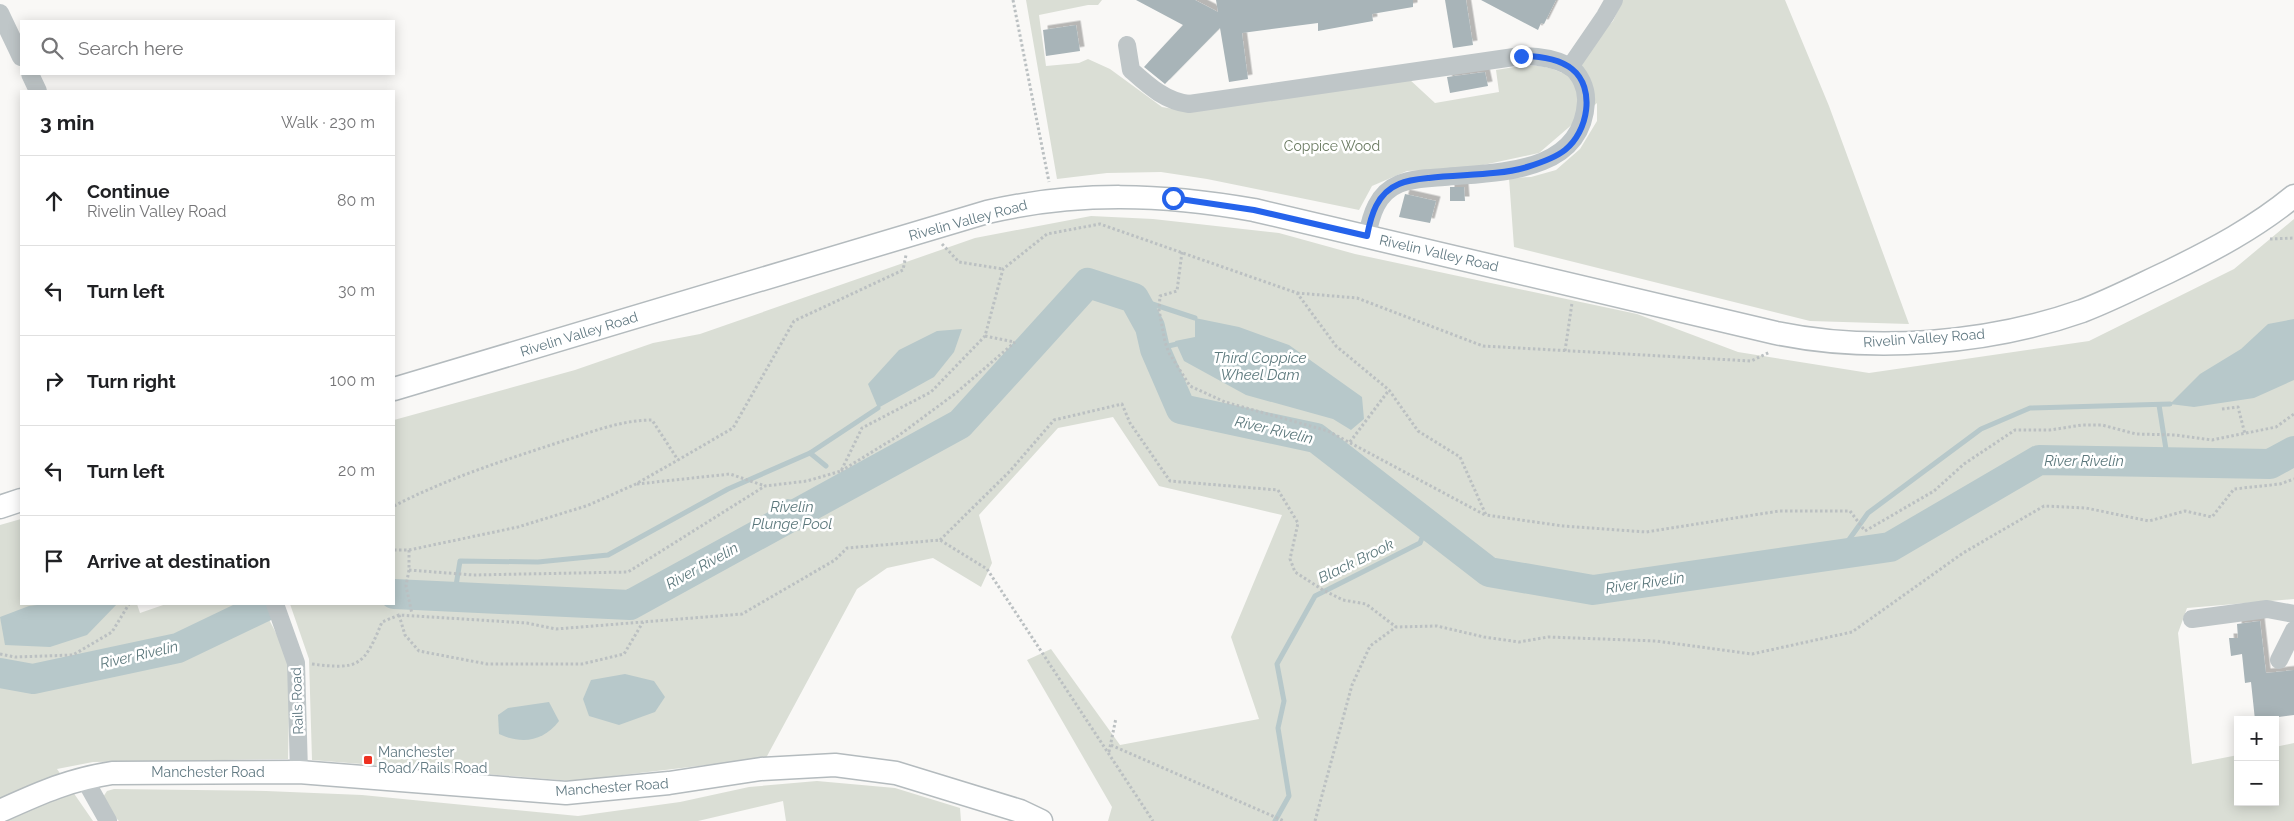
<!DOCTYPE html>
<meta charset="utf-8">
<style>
body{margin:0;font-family:Raleway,sans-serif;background:#f2f2f2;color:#202124}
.controls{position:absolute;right:15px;bottom:15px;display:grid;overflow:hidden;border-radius:0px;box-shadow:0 2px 12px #0003}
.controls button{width:45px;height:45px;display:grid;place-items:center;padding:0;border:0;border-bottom:1px solid #e0e0e0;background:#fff;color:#202124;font:25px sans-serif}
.stop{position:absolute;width:15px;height:15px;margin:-11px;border:4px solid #2563eb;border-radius:50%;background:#fff}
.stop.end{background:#2563eb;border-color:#fff;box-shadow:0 1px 5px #0008}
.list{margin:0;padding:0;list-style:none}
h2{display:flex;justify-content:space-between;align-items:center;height:65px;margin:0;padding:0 20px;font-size:21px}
h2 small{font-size:16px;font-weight:400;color:#757577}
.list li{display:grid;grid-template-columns:32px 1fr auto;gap:15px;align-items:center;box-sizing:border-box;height:90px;padding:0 20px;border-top:1px solid #e0e0e0}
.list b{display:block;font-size:19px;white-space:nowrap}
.list p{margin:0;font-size:16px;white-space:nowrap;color:#757577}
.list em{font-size:16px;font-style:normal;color:#757577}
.icon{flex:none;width:28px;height:28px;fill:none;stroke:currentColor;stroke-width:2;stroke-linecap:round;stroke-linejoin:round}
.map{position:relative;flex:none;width:2294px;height:821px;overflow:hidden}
.search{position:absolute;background:#fff;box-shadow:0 2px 12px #0003;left:20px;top:20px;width:375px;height:55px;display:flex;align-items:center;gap:12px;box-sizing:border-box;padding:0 18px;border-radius:0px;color:#757577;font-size:19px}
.panel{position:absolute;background:#fff;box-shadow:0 2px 12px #0003;left:20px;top:90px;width:375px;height:515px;border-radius:0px}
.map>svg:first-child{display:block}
.green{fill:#daded5}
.water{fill:#b7c8ca}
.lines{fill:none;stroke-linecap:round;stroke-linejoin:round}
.stream{stroke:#b7c8ca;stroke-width:5}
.river{stroke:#b7c8ca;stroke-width:30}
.building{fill:#a8b4b8;filter:url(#shadow)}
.major-casing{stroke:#b4bbbe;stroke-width:25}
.path{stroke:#bbc0c2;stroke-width:3;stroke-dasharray:2.5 2.5;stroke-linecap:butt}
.minor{stroke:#bfc6c8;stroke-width:18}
.major{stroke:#fff;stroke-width:22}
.route{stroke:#2563eb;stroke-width:6}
.poi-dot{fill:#ee3121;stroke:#fff;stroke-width:2}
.labels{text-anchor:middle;stroke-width:5;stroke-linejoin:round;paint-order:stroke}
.park-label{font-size:14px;fill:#6a7a61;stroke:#fff}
.street-label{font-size:14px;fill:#627a83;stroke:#fff}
.poi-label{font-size:14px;fill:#627a83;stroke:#fff;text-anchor:start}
.water-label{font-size:15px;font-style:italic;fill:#5d797d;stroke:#fff}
</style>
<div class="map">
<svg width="2294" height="821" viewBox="0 0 2294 821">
<defs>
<filter id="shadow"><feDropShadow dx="4.5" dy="-4.5" stdDeviation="0" flood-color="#0004"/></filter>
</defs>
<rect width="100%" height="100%" fill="#f9f8f6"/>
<g class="green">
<path d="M 1026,0 L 1102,0 L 1098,5 L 1088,5 L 1039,15 L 1046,66 L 1079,63 L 1088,59 L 1110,69 L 1162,107 L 1185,111 L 1409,79 L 1435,103 L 1499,92 L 1496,70 C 1520,66 1539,62 1562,73 L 1613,21 L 1623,0 L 1785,0 L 1829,106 L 1909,324 L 1810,321 L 1514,247 L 1509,178 L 1531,177 L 1556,170 L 1580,149 L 1597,121 L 1597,103 L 1539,153 L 1474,167 L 1407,171 L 1372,186 L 1359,210 L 1207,179 L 1161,172 L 1107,173 L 1057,179 Z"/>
<polygon points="1091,216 1153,219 1279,233 1355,254 1637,314 1738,352 1869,373 2089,341 2234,269 2294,219 2294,599 2187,608 2178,633 2192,764 2238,755 2238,802 2275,802 2275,747 2294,743 2294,821 1108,821 1112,807 1027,660 1051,649 1120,745 1259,719 1231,637 1282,515 1159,486 1113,417 1058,428 979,515 992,563 981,587 933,558 887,568 857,589 766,758 572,781 312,760 309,659 290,604 394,604 394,420 575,370 653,343 700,334 975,238"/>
<polygon points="21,519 21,604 137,604 140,613 166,604 261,604 290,660 288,759 93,762 57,769 93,821 0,821 0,525"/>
<polygon points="817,781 895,788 960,808 961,821 786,821 783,801 698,821 119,821 105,807 103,797 107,791 114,789 266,791 362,795 578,816 680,802 749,787"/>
</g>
<g class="water">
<polygon points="1195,318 1239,327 1289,345 1362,397 1364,419 1351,430 1333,419 1246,395 1184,361 1175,341 1195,337"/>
<polygon points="2294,319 2294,380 2254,398 2194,407 2170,404 2200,374 2241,349 2268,324"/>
<polygon points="962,329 954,352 934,377 878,408 868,384 899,350 937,331"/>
<polygon points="787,499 815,503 819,521 801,530 783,534 769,515"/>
<polygon points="45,604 117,604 87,635 50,647 5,645 0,617 29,606"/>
<polygon points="625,674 654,681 665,697 655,712 619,725 589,716 583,699 591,680"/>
<path d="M 549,702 L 559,721 C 544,741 522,745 499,734 L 498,715 L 508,708 Z"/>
</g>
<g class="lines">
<g class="stream">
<polyline points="1134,298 1195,318"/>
<polyline points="1155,349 1177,344"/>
<polyline points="2159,405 2168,462"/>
<polyline points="810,453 878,408"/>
<polyline points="1838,555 1868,513 1981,429 2030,408 2170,404"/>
<polyline points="454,598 460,561 538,562 608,555 728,489 810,453 826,466"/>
<polyline points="1275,821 1289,796 1278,728 1284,701 1277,664 1315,596 1420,543 1427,526"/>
</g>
<g class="river">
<polyline points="394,594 630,605 960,424 1088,283 1134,298 1150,327 1155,349 1181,409 1316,438 1489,572 1593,590 1890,547 2039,460 2270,464 2294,451"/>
<polyline points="0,673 33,679 178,648 270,604"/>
</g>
</g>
<g class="building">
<polygon points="1136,0 1195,0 1218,12 1216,0 1413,0 1413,7 1372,14 1373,21 1318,31 1318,23 1242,33 1248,79 1229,82 1220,28 1165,84 1144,67 1183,25"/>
<polygon points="1445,0 1466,0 1473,45 1453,48"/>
<polygon points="1481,0 1556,0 1544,24 1541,23 1538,30"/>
<polygon points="1076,25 1080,51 1046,56 1043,30"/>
<polygon points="1485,72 1488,86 1450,93 1447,77"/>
<polygon points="1450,187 1464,187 1465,201 1450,201"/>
<polygon points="1405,194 1436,201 1430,223 1399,217"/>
<polygon points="2260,621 2266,673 2294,670 2294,715 2255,720 2251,682 2245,683 2242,654 2231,656 2229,638 2238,638 2237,624"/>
</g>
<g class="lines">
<defs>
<g id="major">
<path d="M 394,389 L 987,212 C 1078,191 1163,194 1254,210 L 1776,333 C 1873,353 1988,344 2082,311 C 2111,300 2140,285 2168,272 C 2213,250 2255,228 2294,196"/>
<polyline points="0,507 21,500"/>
<path d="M 0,811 C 40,793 68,780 112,773 L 299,772 L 566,793 L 669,783 L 761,769 L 835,765 L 896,773 L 1020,811 L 1041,821"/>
</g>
</defs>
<use href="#major" class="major-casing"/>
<g class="path">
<polyline points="1013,0 1049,182"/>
<polyline points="2270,239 2294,238"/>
<polyline points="942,244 959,262 1003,269"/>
<polyline points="1182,252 1177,291 1160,296 1159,310 1165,342 1169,353 1190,386 1225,402 1328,431 1485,515"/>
<polyline points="1297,293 1357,298 1483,346 1751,361 1770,352"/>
<polyline points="985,336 1014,342"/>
<polyline points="1565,351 1572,303"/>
<polyline points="2222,409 2238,407 2245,434"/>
<polyline points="1350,442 1389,390"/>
<polyline points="841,471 898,436 956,393 1015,342"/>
<polyline points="637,484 730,474 765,486"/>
<path d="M 394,506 C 448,478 505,460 563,441 C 592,432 621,420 652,420 L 678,460"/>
<polyline points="940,540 1010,471 1054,420 1122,404 1130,423 1170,481 1278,490 1298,523 1290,559 1295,572 1323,590 1343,600 1366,604 1396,627"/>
<polyline points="394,550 409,550 518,527 586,506 634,485 678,460 733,428 794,321 903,270 906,255"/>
<polyline points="409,550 409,570 406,586 412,614"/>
<polyline points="409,570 473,575 628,572 765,486 807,481 841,471 862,428 931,392 985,336 1003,269 1047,234 1100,224 1297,293 1336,346 1389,390 1418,431 1460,457 1486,515 1563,526 1646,532 1779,511 1850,511 1865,531 1934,491 1964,464 2015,430 2050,430 2082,425 2102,425 2136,434 2175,435 2212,440 2276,427 2294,414"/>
<polyline points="399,615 405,635 419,651 487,664 582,664 624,654 643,622"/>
<polyline points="0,654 15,657 73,655 112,632 129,604"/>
<path d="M 312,664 C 359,670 364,666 382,622 L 399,615 L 527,623 L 556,629 L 742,614 L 835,560 L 847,548 L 940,540 L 987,569 L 1153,821"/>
<polyline points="1111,745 1284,821"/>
<polyline points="1109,752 1116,718"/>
<polyline points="1315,821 1352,685 1370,646 1396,627 1437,626 1484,637 1519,642 1548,637 1656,641 1752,654 1852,632 1963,553 2044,506 2086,508 2149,521 2185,511 2212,517 2234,489 2280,484 2294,479"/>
</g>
<g class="minor">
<polyline points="0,13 21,57"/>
<path d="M 1127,45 L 1131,70 C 1149,86 1165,101 1189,104 L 1521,56 C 1538,56 1554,58 1569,66 C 1580,73 1587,89 1586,102 C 1582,174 1498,172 1444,177 C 1430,178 1413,178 1399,184 C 1377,193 1371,215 1367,236"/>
<polyline points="1570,67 1605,16 1614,0"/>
<polyline points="30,74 38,91"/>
<polyline points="275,604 296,663 299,772"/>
<polyline points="2192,619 2267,609 2294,614"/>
<polyline points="2279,660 2294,630"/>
<polyline points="84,778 108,821"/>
</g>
<use href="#major" class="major"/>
</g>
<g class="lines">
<path class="route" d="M 1173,198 L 1254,210 L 1367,236 C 1371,215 1377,193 1399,184 C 1408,180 1419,179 1429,178 C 1461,174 1496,176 1527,167 C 1540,163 1555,158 1565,150 C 1588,132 1596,88 1572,69 C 1558,58 1538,56 1521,56"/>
</g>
<rect class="poi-dot" x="363" y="755" width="10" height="10" rx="2.5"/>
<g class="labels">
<g class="park-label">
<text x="1332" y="151">Coppice Wood</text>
</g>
<g class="street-label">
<text transform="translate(968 220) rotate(-15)" y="5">Rivelin Valley Road</text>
<text transform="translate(1439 253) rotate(13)" y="5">Rivelin Valley Road</text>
<text transform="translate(579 334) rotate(-17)" y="5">Rivelin Valley Road</text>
<text transform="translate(1924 338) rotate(-4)" y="5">Rivelin Valley Road</text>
<text transform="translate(297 701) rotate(-92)" y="5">Rails Road</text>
<text x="208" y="777">Manchester Road</text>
<text transform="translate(612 787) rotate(-4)" y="5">Manchester Road</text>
</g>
<g class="poi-label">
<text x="378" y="757">Manchester<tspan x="378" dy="16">Road/Rails Road</tspan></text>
</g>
<g class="water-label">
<text x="1260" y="363">Third Coppice<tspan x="1260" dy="17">Wheel Dam</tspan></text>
<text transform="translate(1274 430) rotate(13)" y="5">River Rivelin</text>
<text x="2084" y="466">River Rivelin</text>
<text x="792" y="512">Rivelin<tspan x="792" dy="17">Plunge Pool</tspan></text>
<text transform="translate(1356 561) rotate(-26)" y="5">Black Brook</text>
<text transform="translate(702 566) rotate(-29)" y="5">River Rivelin</text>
<text transform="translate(1645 583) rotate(-8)" y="5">River Rivelin</text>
<text transform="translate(139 655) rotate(-13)" y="5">River Rivelin</text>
</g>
</g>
</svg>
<div class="controls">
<button>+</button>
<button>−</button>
</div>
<div class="stop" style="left:1173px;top:198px"></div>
<div class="stop end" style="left:1521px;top:56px"></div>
<div class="search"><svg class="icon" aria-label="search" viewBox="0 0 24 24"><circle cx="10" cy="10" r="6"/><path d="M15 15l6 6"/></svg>Search here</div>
<section class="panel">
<h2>3 min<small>Walk · 230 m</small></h2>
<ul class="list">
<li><svg class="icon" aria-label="ahead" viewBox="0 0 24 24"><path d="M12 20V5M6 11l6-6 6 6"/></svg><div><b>Continue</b><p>Rivelin Valley Road</p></div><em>80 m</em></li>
<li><svg class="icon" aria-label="left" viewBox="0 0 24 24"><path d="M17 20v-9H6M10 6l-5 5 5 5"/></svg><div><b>Turn left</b></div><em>30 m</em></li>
<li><svg class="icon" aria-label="right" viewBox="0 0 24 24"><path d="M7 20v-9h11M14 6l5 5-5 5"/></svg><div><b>Turn right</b></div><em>100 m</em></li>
<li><svg class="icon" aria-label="left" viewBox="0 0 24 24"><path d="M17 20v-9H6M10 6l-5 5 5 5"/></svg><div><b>Turn left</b></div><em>20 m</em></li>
<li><svg class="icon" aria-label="arrive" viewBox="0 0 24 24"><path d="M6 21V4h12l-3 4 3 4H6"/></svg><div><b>Arrive at destination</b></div></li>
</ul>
</section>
</div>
